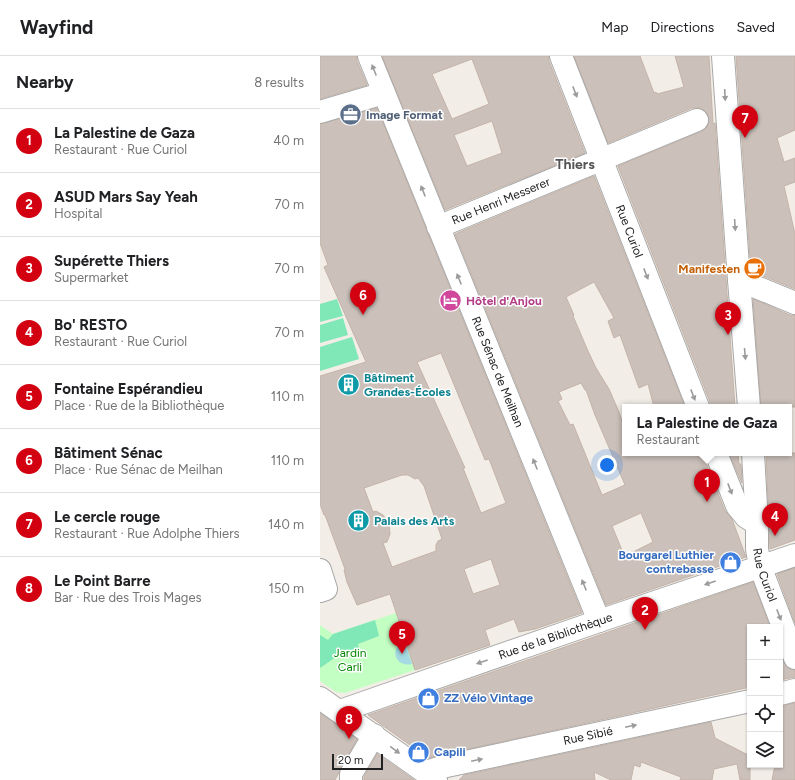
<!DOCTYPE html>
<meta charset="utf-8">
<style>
body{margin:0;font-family:Figtree,sans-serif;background:#f6f6f6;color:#202124}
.controls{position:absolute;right:12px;bottom:12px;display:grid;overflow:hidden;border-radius:0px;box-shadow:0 1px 3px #0004}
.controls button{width:36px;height:36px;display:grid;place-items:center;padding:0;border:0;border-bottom:1px solid #e0e0e0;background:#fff;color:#202124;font:20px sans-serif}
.scale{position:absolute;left:12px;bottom:10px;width:51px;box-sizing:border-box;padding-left:4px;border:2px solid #212121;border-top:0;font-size:11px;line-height:14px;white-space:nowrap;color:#212121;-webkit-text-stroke:3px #fff;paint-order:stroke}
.you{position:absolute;left:287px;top:409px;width:14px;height:14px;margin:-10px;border:3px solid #fff;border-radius:50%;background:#1a73e8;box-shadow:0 0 0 6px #1a73e833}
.badge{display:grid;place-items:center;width:26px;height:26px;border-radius:50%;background:#d30011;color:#fff;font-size:13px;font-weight:700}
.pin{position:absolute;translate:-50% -33px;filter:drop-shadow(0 1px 2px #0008)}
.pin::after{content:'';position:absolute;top:21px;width:14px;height:12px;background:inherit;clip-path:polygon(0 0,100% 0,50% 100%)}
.popup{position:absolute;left:302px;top:348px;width:170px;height:52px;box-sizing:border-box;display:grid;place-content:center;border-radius:0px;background:#fff;filter:drop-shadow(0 1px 3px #0005);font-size:13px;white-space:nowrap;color:#757577}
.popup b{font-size:15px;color:#202124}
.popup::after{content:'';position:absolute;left:50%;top:100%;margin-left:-8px;border:8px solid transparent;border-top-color:#fff}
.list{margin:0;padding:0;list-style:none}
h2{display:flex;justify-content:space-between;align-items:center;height:52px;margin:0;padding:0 16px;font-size:17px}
h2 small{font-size:13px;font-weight:400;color:#757577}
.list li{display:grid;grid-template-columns:26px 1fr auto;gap:12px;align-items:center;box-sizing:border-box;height:64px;padding:0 16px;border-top:1px solid #e0e0e0}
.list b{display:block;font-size:15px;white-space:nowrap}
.list p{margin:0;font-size:13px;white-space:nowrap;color:#757577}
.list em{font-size:13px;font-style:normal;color:#757577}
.icon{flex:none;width:22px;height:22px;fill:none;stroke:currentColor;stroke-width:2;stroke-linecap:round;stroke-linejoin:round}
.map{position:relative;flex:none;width:475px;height:724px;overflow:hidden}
header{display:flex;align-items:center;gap:24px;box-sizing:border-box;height:56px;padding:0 20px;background:#fff;border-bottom:1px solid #e0e0e0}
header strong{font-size:19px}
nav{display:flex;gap:22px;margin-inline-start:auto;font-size:14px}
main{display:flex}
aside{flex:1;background:#fff}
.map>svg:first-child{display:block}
.park{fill:#c3fec3}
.pitch{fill:#80e7b7}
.water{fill:#a5dae3}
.building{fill:#cbc0ba;stroke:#c5b3a8;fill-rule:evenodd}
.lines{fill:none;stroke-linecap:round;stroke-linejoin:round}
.minor-casing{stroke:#a8a8a8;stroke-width:24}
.minor{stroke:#fff;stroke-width:22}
.oneway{fill:#9b9b9b}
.labels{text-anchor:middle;stroke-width:3;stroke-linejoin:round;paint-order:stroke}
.service-label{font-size:12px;font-weight:bold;fill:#4e5e75;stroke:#fff;text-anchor:start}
.street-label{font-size:12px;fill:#212121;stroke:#fff}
.food-label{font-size:12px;font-weight:bold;fill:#c56008;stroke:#fff;text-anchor:end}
.hotel-label{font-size:12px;font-weight:bold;fill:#b23c85;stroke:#fff;text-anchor:start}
.culture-label{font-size:12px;font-weight:bold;fill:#0d838f;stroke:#fff;text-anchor:start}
.shop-label{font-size:12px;font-weight:bold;fill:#366cbe;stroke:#fff;text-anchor:start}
.park-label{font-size:12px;fill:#038604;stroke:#fff}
.quarter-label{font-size:14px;font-weight:bold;fill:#545454;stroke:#fff}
</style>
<header>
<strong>Wayfind</strong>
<nav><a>Map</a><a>Directions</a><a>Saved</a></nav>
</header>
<main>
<aside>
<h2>Nearby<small>8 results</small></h2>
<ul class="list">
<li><span class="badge">1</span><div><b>La Palestine de Gaza</b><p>Restaurant · Rue Curiol</p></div><em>40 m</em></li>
<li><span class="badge">2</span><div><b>ASUD Mars Say Yeah</b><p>Hospital</p></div><em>70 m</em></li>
<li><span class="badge">3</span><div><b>Supérette Thiers</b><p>Supermarket</p></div><em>70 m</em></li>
<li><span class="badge">4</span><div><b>Bo' RESTO</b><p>Restaurant · Rue Curiol</p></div><em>70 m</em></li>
<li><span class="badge">5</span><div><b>Fontaine Espérandieu</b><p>Place · Rue de la Bibliothèque</p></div><em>110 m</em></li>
<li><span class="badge">6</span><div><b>Bâtiment Sénac</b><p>Place · Rue Sénac de Meilhan</p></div><em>110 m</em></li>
<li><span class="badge">7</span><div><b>Le cercle rouge</b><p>Restaurant · Rue Adolphe Thiers</p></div><em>140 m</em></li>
<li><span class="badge">8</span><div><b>Le Point Barre</b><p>Bar · Rue des Trois Mages</p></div><em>150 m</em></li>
</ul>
</aside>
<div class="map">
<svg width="475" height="724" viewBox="0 0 475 724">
<rect width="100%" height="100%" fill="#f2eee7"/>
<polygon class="park" points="76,557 95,614 25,637 16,636 0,625 0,569 13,578"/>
<g class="pitch">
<polygon points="17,243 23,260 0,266 0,248"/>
<polygon points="23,262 28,279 0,287 0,269"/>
<polygon points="32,281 39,303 0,315 0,291"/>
<polygon points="55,564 59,580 38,588 39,593 19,599 0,612 0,579 8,584 13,578"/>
</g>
<path class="water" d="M 85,586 L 92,608 C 75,612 68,591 85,586 Z"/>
<g class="building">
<polygon points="0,0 37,0 37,5 47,29 0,43"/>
<path d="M 62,0 L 229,0 L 229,5 L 265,97 L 125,154 ZM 152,3 L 169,48 L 132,63 L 112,18 ZM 172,65 L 182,97 L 147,110 L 134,79 Z"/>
<polygon points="254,0 320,0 334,37 336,36 337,38 364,31 355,0 389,0 393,68 395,67 415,351 390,351 390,346 298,110 382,75 387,71 389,66 388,59 384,54 379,52 372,52 288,87"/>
<polygon points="416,0 475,0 475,74 457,82 464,106 475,102 475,126 464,130 475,178 475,233 431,215"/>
<path d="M 57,52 L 262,557 L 215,573 L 199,576 L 194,563 L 165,574 L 170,589 L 95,614 L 70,538 L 37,549 L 27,526 L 24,514 L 25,513 L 5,459 L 4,459 L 0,448 L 0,320 L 46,306 L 4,211 L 8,209 L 0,187 L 0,68 ZM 121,297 L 165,404 L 169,403 L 186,447 L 161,457 L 143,412 L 145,412 L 97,306 ZM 82,419 L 88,419 L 95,423 L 98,422 L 104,430 L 122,483 L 118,485 L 116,489 L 116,495 L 72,511 L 63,487 L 67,486 L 70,478 L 69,467 L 63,459 L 56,455 L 53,456 L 44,432 ZM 171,503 L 180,529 L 153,538 L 144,513 Z"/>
<path d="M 274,120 L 365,351 L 334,351 L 328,328 L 319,332 L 300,279 L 294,282 L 288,265 L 294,262 L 274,226 L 246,241 L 254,259 L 253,260 L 268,295 L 276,312 L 289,333 L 299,356 L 305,374 L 305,397 L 384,397 L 384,402 L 405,455 L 412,463 L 426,501 L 286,549 L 135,178 ZM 261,327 L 265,334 L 266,334 L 275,359 L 305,429 L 282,439 L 253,368 L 250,369 L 238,345 L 242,343 L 239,336 ZM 321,457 L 333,486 L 309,498 L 309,497 L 304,499 L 292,470 Z"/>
<polygon points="433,243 470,259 475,259 475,351 441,351"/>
<polygon points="409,397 418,397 419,408 421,408 422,427"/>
<polygon points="446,397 475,397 475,484 450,493"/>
<polygon points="475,512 475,567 457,518"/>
<polygon points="433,526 450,571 430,571 430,631 108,702 48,659"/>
<polygon points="460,598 467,611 475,614 475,621 460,624"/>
<polygon points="475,647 475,724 452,724 455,709 460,709 460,650"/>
<polygon points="0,657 37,683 15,724 0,724"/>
<polygon points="391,666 395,682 430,700 430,724 420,724 417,708 394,713 392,724 360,724 361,721 321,706 320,711 314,709 311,724 291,724 274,716 275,724 139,724 144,719"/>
<polygon points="57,698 94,724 44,724 44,721"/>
</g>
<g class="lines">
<defs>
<g id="minor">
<path id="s1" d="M 49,0 L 279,565"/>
<path id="s2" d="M 241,0 L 378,351"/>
<polyline points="403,0 419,224 429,351"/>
<polyline points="0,56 64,37"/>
<path id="s3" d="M 118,171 L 377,64"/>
<polyline points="419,224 475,247"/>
<polyline points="396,397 417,450 426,461 437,468"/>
<path id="s4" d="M 433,397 L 437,468 L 437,493 L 440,510 L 475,602"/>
<polyline points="0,514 6,533 0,535"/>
<polyline points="460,638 475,634"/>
<polyline points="0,642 116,724"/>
<path id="s5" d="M 20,655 L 279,565 L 475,499"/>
<path id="s6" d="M 106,716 L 122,711 L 430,645"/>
<polyline points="31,724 31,718 54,679"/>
</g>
</defs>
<use href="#minor" class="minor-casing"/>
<use href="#minor" class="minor"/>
</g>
<defs><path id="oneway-solid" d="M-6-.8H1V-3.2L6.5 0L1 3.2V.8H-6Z"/></defs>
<g class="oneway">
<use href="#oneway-solid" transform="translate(54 14) rotate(-112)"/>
<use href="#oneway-solid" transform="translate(255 36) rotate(69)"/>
<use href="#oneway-solid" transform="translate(405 39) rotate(87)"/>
<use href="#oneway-solid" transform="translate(103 135) rotate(-112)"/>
<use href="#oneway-solid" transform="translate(415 169) rotate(86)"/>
<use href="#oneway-solid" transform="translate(326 218) rotate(69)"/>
<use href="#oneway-solid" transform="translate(139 223) rotate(-112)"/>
<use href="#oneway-solid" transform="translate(425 298) rotate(85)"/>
<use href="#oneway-solid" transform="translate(373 339) rotate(69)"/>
<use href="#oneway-solid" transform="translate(215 408) rotate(-112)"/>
<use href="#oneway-solid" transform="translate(410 433) rotate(69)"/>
<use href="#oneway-solid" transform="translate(390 527) rotate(161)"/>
<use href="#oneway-solid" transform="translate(264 529) rotate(-112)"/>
<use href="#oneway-solid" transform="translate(459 559) rotate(69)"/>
<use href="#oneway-solid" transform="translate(162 606) rotate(161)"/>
<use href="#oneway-solid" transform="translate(311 670) rotate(-12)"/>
<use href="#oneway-solid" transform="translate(75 694) rotate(36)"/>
<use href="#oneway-solid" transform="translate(157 704) rotate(-12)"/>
</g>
<defs>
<symbol id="office-disc" viewBox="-11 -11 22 22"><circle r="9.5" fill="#5c6f8a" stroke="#fff"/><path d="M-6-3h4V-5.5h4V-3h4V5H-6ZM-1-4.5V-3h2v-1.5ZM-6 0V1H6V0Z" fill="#fff"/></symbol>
<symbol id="cafe-disc" viewBox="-11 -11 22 22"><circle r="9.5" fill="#e8710a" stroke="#fff"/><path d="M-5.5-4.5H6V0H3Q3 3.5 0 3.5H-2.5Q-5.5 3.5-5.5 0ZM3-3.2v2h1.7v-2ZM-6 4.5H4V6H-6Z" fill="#fff"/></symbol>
<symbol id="hotel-disc" viewBox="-11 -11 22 22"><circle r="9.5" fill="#d1479c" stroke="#fff"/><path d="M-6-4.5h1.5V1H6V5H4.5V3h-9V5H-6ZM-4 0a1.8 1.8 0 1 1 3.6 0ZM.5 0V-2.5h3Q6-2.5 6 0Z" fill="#fff"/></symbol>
<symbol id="building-disc" viewBox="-11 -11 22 22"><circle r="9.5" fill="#0f9aa8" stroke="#fff"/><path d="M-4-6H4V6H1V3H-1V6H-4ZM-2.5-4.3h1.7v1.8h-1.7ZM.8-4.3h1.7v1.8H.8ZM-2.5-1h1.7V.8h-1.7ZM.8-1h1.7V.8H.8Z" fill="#fff"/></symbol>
<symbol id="shop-disc" viewBox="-11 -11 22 22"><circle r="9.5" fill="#3f7fe0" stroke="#fff"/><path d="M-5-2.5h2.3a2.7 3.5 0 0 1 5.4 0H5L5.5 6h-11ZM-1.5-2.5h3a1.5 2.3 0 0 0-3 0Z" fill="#fff"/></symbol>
</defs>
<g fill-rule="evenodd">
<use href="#office-disc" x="18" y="46" width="25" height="25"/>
<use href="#cafe-disc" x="422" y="200" width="25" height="25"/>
<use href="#hotel-disc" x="118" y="232" width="25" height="25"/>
<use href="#building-disc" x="16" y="316" width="25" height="25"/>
<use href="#building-disc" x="26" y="452" width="25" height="25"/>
<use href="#shop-disc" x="398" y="494" width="25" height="25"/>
<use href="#shop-disc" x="96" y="630" width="25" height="25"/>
<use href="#shop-disc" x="86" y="684" width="25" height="25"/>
</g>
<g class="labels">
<g class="service-label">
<text x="46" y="63">Image Format</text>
</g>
<g class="street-label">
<text dy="4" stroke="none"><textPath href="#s3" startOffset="68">Rue Henri Messerer</textPath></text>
<text dy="4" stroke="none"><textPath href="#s2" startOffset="188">Rue Curiol</textPath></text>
<text dy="4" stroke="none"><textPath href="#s1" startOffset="341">Rue Sénac de Meilhan</textPath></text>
<text dy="4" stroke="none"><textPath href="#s4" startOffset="123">Rue Curiol</textPath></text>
<text dy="4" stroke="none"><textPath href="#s5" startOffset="228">Rue de la Bibliothèque</textPath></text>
<text dy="4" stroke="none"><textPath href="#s6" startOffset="166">Rue Sibié</textPath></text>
</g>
<g class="food-label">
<text x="420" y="217">Manifesten</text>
</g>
<g class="hotel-label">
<text x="146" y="249">Hôtel d'Anjou</text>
</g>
<g class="culture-label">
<text x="44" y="326">Bâtiment<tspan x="44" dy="14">Grandes-Écoles</tspan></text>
<text x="54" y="469">Palais des Arts</text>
</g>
<g class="shop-label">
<text x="394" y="503" text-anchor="end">Bourgarel Luthier<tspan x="394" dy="14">contrebasse</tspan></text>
<text x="124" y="646">ZZ Vélo Vintage</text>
<text x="114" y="700">Capili</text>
</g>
<g class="park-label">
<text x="30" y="601">Jardin<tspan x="30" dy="14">Carli</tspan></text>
</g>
<g class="quarter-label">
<text x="255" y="113">Thiers</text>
</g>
</g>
</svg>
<div class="controls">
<button>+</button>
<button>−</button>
<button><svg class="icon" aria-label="locate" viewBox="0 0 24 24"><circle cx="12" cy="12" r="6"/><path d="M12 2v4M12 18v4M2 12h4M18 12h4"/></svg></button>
<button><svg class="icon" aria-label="layers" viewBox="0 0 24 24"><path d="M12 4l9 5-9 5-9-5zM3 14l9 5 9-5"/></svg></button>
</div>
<div class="scale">20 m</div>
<div class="you"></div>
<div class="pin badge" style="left:387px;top:446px">1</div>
<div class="popup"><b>La Palestine de Gaza</b>Restaurant</div>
<div class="pin badge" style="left:325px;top:574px">2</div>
<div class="pin badge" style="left:408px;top:279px">3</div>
<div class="pin badge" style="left:455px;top:480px">4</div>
<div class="pin badge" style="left:82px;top:598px">5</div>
<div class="pin badge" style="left:43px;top:259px">6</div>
<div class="pin badge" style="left:425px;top:82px">7</div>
<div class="pin badge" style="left:29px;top:683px">8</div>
</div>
</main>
